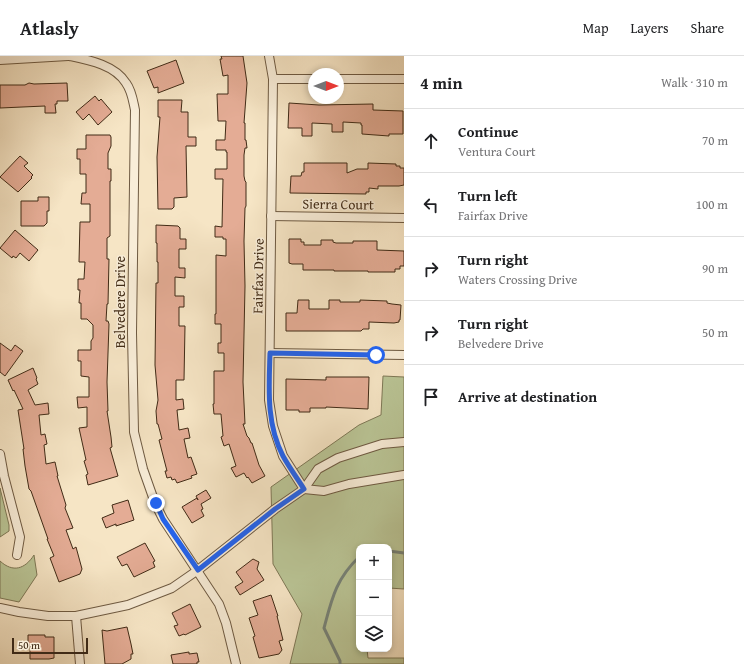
<!DOCTYPE html>
<meta charset="utf-8">
<style>
body{margin:0;font-family:"Gentium Book Plus",serif;background:#f6f6f6;color:#202124}
.controls{position:absolute;right:12px;bottom:12px;display:grid;overflow:hidden;border-radius:8px;box-shadow:0 2px 6px #0003}
.controls button{width:36px;height:36px;display:grid;place-items:center;padding:0;border:0;border-bottom:1px solid #e0e0e0;background:#fff;color:#202124;font:20px sans-serif}
.compass{position:absolute;left:308px;top:12px;width:36px;height:36px;border-radius:50%;background:#fff;box-shadow:0 2px 6px #0003;rotate:90deg}
.scale{position:absolute;left:12px;bottom:10px;width:76px;box-sizing:border-box;padding-left:4px;border:2px solid #412b16;border-top:0;font-size:11px;line-height:14px;white-space:nowrap;color:#412b16;-webkit-text-stroke:3px #f9eed9;paint-order:stroke}
.stop{position:absolute;width:12px;height:12px;margin:-9px;border:3px solid #2563eb;border-radius:50%;background:#fff}
.stop.end{background:#2563eb;border-color:#fff;box-shadow:0 1px 4px #0008}
.list{margin:0;padding:0;list-style:none}
h2{display:flex;justify-content:space-between;align-items:center;height:52px;margin:0;padding:0 16px;font-size:17px}
h2 small{font-size:13px;font-weight:400;color:#757577}
.list li{display:grid;grid-template-columns:26px 1fr auto;gap:12px;align-items:center;box-sizing:border-box;height:64px;padding:0 16px;border-top:1px solid #e0e0e0}
.list b{display:block;font-size:15px;white-space:nowrap}
.list p{margin:0;font-size:13px;white-space:nowrap;color:#757577}
.list em{font-size:13px;font-style:normal;color:#757577}
.icon{flex:none;width:22px;height:22px;fill:none;stroke:currentColor;stroke-width:2;stroke-linecap:round;stroke-linejoin:round}
.map{position:relative;flex:none;width:404px;height:608px;overflow:hidden}
header{display:flex;align-items:center;gap:24px;box-sizing:border-box;height:56px;padding:0 20px;background:#fff;border-bottom:1px solid #e0e0e0}
header strong{font-size:19px}
nav{display:flex;gap:22px;margin-inline-start:auto;font-size:14px}
main{display:flex}
aside{flex:1;background:#fff}
.map>svg:first-child{display:block}
.green{fill:#bac596;stroke:#7e7856}
.lines{fill:none;stroke-linecap:round;stroke-linejoin:round}
.stream{stroke:#788378;stroke-width:3}
.building{fill:#e4ac95;stroke:#412b16}
.street-casing{stroke:#6e5a42;stroke-width:10}
.street{stroke:#f9eed9;stroke-width:8}
.route{stroke:#2563eb;stroke-width:5}
.labels{text-anchor:middle;stroke-width:3;stroke-linejoin:round;paint-order:stroke}
.street-label{font-size:14px;fill:#412b16;stroke:#f9eed9}
</style>
<header>
<strong>Atlasly</strong>
<nav><a>Map</a><a>Layers</a><a>Share</a></nav>
</header>
<main>
<div class="map">
<svg width="404" height="608" viewBox="0 0 404 608">
<rect width="100%" height="100%" fill="#f6e5c5"/>
<filter id="stains"><feTurbulence type="fractalNoise" baseFrequency=".005" numOctaves="4"/><feColorMatrix values="0 0 0 0 .2 0 0 0 0 .09 0 0 0 0 .02 0 0 0 .5 -.17"/></filter>
<radialGradient id="worn" r=".72"><stop offset=".6" stop-color="#630" stop-opacity="0"/><stop offset="1" stop-color="#630" stop-opacity=".3"/></radialGradient>
<g class="green">
<polygon points="383,320 404,321 404,533 389,532 389,491 359,491 359,593 367,593 368,602 404,602 404,608 290,608 302,558 273,508 271,431 359,369 381,359"/>
<polygon points="0,432 9,469 9,475 0,481"/>
<path d="M 34,499 L 37,519 L 19,546 L 0,542 L 0,505 C 13,517 25,513 34,499 Z"/>
</g>
<g class="lines">
<g class="stream">
<polyline points="389,495 404,497"/>
<path d="M 340,608 L 340,605 L 324,572 C 332,542 336,523 359,501"/>
</g>
</g>
<g class="building">
<polygon points="221,0 243,0 247,27 244,67 245,67 245,84 246,84 247,92 245,92 244,99 244,120 245,125 246,126 246,150 245,152 244,185 245,230 243,326 245,368 243,368 247,380 249,382 251,387 252,387 259,409 265,420 252,427 248,421 247,422 244,417 236,421 231,412 236,410 229,388 224,390 221,381 223,380 221,358 214,358 213,348 214,348 214,315 224,315 224,297 218,297 218,287 221,287 221,268 215,268 215,258 216,258 216,199 226,200 226,183 223,183 223,181 215,181 215,170 222,171 223,123 215,123 215,113 227,113 227,96 226,96 226,94 216,94 216,84 225,84 226,65 218,65 217,38 228,38 228,19 223,20 220,3 222,3"/>
<polygon points="176,4 184,27 158,37 158,31 154,32 147,15"/>
<polygon points="29,27 34,28 67,27 68,45 57,45 57,48 55,48 56,57 45,57 45,50 0,52 0,29 25,29"/>
<polygon points="95,40 99,45 101,43 112,56 98,69 89,58 83,64 76,56"/>
<polygon points="158,44 182,44 181,56 188,56 188,81 196,81 196,90 186,90 187,141 174,142 174,151 172,153 158,153 157,101 160,61 158,61"/>
<polygon points="289,47 319,49 373,48 373,54 403,55 403,78 389,78 389,80 362,78 362,69 361,69 361,67 343,66 343,76 332,76 332,68 312,67 312,80 302,80 302,72 288,72"/>
<polygon points="86,79 110,79 111,81 111,90 108,97 108,113 111,113 111,125 110,125 110,180 107,182 107,203 109,203 108,248 107,248 106,265 108,265 109,268 107,326 108,355 107,355 111,381 112,391 110,392 118,420 88,429 86,419 88,418 84,405 86,404 79,372 87,371 87,351 78,352 77,341 89,341 89,321 81,320 81,305 78,305 78,294 91,294 91,285 93,282 93,269 87,263 81,263 81,247 79,247 80,234 78,234 78,223 84,223 85,206 79,206 80,166 90,166 90,148 81,148 82,137 86,137 86,118 80,118 80,103 77,103 77,93 86,93"/>
<polygon points="20,100 28,107 24,110 33,119 31,121 32,122 18,136 0,121"/>
<polygon points="304,107 347,107 347,117 357,113 368,113 368,107 396,108 396,110 400,110 400,112 404,112 404,129 399,130 378,130 378,133 369,132 369,136 366,136 366,138 290,137 291,120 301,120 302,116 304,116"/>
<polygon points="38,141 49,141 49,155 47,155 47,167 44,170 21,170 21,145 38,145"/>
<polygon points="156,169 178,170 180,172 180,183 186,183 186,193 179,193 179,212 185,212 185,222 175,221 175,240 184,240 184,251 179,251 179,270 185,270 184,324 176,324 176,344 183,343 184,353 177,354 179,374 188,372 190,382 184,383 188,402 191,401 197,418 191,420 192,422 177,427 175,423 172,424 171,421 167,422 165,415 167,415 159,384 162,383 158,368 157,368 156,355 158,344 155,309 156,227 158,227 158,206 157,206 157,187 156,187"/>
<polygon points="15,174 38,194 29,205 20,197 16,202 13,200 12,202 0,192"/>
<polygon points="289,183 301,183 301,186 304,186 304,189 321,189 321,184 333,184 333,186 336,187 353,187 353,185 377,185 377,194 404,195 404,210 400,210 400,213 395,213 395,216 368,216 368,215 334,215 334,214 303,214 303,208 292,208 289,207"/>
<polygon points="298,244 309,244 309,253 329,253 329,244 340,244 340,246 360,246 360,244 387,245 387,247 392,248 401,249 400,264 399,264 399,266 394,267 369,266 369,273 363,273 361,275 286,275 286,257 297,257"/>
<polygon points="0,287 11,295 15,289 23,295 5,320 0,316"/>
<polygon points="33,312 37,322 36,323 38,328 28,334 35,349 48,347 49,358 39,359 41,379 45,378 47,388 44,389 46,408 55,406 58,420 57,420 66,449 65,452 73,472 66,474 73,493 76,491 82,513 80,518 59,526 50,502 54,500 47,483 48,483 31,435 29,433 25,410 23,393 24,393 18,354 23,353 14,334 13,335 8,324"/>
<polygon points="326,321 369,321 368,353 326,351 326,352 310,352 310,356 299,356 299,354 286,354 286,323 326,324"/>
<polygon points="206,434 211,442 201,448 203,453 201,454 204,460 192,467 182,451 197,442 198,444 196,440"/>
<polygon points="128,444 134,464 116,470 116,468 106,472 102,462 114,457 112,449"/>
<polygon points="145,487 155,505 153,506 155,511 134,521 127,508 122,510 117,501"/>
<polygon points="253,503 259,506 257,513 264,524 240,539 235,531 243,526 236,516"/>
<polygon points="271,539 278,560 277,560 283,584 279,585 282,594 279,598 259,602 253,581 255,580 249,562 258,559 253,545"/>
<polygon points="190,548 201,571 185,579 184,578 179,580 174,570 178,569 172,557"/>
<polygon points="127,571 131,588 133,598 131,598 131,603 122,608 105,608 102,574 107,575"/>
<polygon points="28,579 45,579 45,581 54,581 54,602 49,603 30,603 30,589 28,589"/>
<polygon points="189,596 189,598 197,597 199,606 197,606 197,608 173,608 171,599"/>
</g>
<g class="lines">
<defs>
<g id="street">
<path d="M 70,0 C 89,4 115,9 126,27 C 132,35 133,45 135,54 L 132,277 L 134,376 L 143,413 L 155,447 L 163,463 L 219,548 L 226,567 L 236,608"/>
<polyline points="269,0 273,23 269,344 273,370 283,400 304,433"/>
<polyline points="0,4 68,0"/>
<polyline points="273,23 314,23"/>
<polyline points="338,23 404,23"/>
<polyline points="271,160 404,162"/>
<polyline points="270,297 404,299"/>
<polyline points="0,398 4,420 20,481 17,499"/>
<polyline points="304,433 324,435 349,428 404,419"/>
<polyline points="0,552 19,556 48,560 76,560 128,549 172,532 198,514 275,453 304,433 318,413 338,402 382,388 404,386"/>
<polyline points="76,560 80,608"/>
</g>
</defs>
<use href="#street" class="street-casing"/>
<use href="#street" class="street"/>
</g>
<g class="lines">
<path class="route" d="M 156,447 L 163,463 L 198,514 L 275,453 L 304,433 C 297,422 289,411 283,400 C 266,368 269,331 270,297 L 376,299"/>
</g>
<g class="labels">
<g class="street-label">
<text transform="translate(338 148) rotate(1)" y="5">Sierra Court</text>
<text transform="translate(258 220) rotate(-89)" y="5">Fairfax Drive</text>
<text transform="translate(120 246) rotate(-90)" y="5">Belvedere Drive</text>
</g>
</g>
<rect width="100%" height="100%" filter="url(#stains)"/>
<rect width="100%" height="100%" fill="url(#worn)"/>
</svg>
<div class="controls">
<button>+</button>
<button>−</button>
<button><svg class="icon" aria-label="layers" viewBox="0 0 24 24"><path d="M12 4l9 5-9 5-9-5zM3 14l9 5 9-5"/></svg></button>
</div>
<svg class="compass" viewBox="-18 -18 36 36"><path d="M0-13l5 13h-10z" fill="#e53935"/><path d="M0 13l5-13h-10z" fill="#757577"/></svg>
<div class="scale">50 m</div>
<div class="stop" style="left:376px;top:299px"></div>
<div class="stop end" style="left:156px;top:447px"></div>
</div>
<aside>
<h2>4 min<small>Walk · 310 m</small></h2>
<ul class="list">
<li><svg class="icon" aria-label="ahead" viewBox="0 0 24 24"><path d="M12 20V5M6 11l6-6 6 6"/></svg><div><b>Continue</b><p>Ventura Court</p></div><em>70 m</em></li>
<li><svg class="icon" aria-label="left" viewBox="0 0 24 24"><path d="M17 20v-9H6M10 6l-5 5 5 5"/></svg><div><b>Turn left</b><p>Fairfax Drive</p></div><em>100 m</em></li>
<li><svg class="icon" aria-label="right" viewBox="0 0 24 24"><path d="M7 20v-9h11M14 6l5 5-5 5"/></svg><div><b>Turn right</b><p>Waters Crossing Drive</p></div><em>90 m</em></li>
<li><svg class="icon" aria-label="right" viewBox="0 0 24 24"><path d="M7 20v-9h11M14 6l5 5-5 5"/></svg><div><b>Turn right</b><p>Belvedere Drive</p></div><em>50 m</em></li>
<li><svg class="icon" aria-label="arrive" viewBox="0 0 24 24"><path d="M6 21V4h12l-3 4 3 4H6"/></svg><div><b>Arrive at destination</b></div></li>
</ul>
</aside>
</main>
